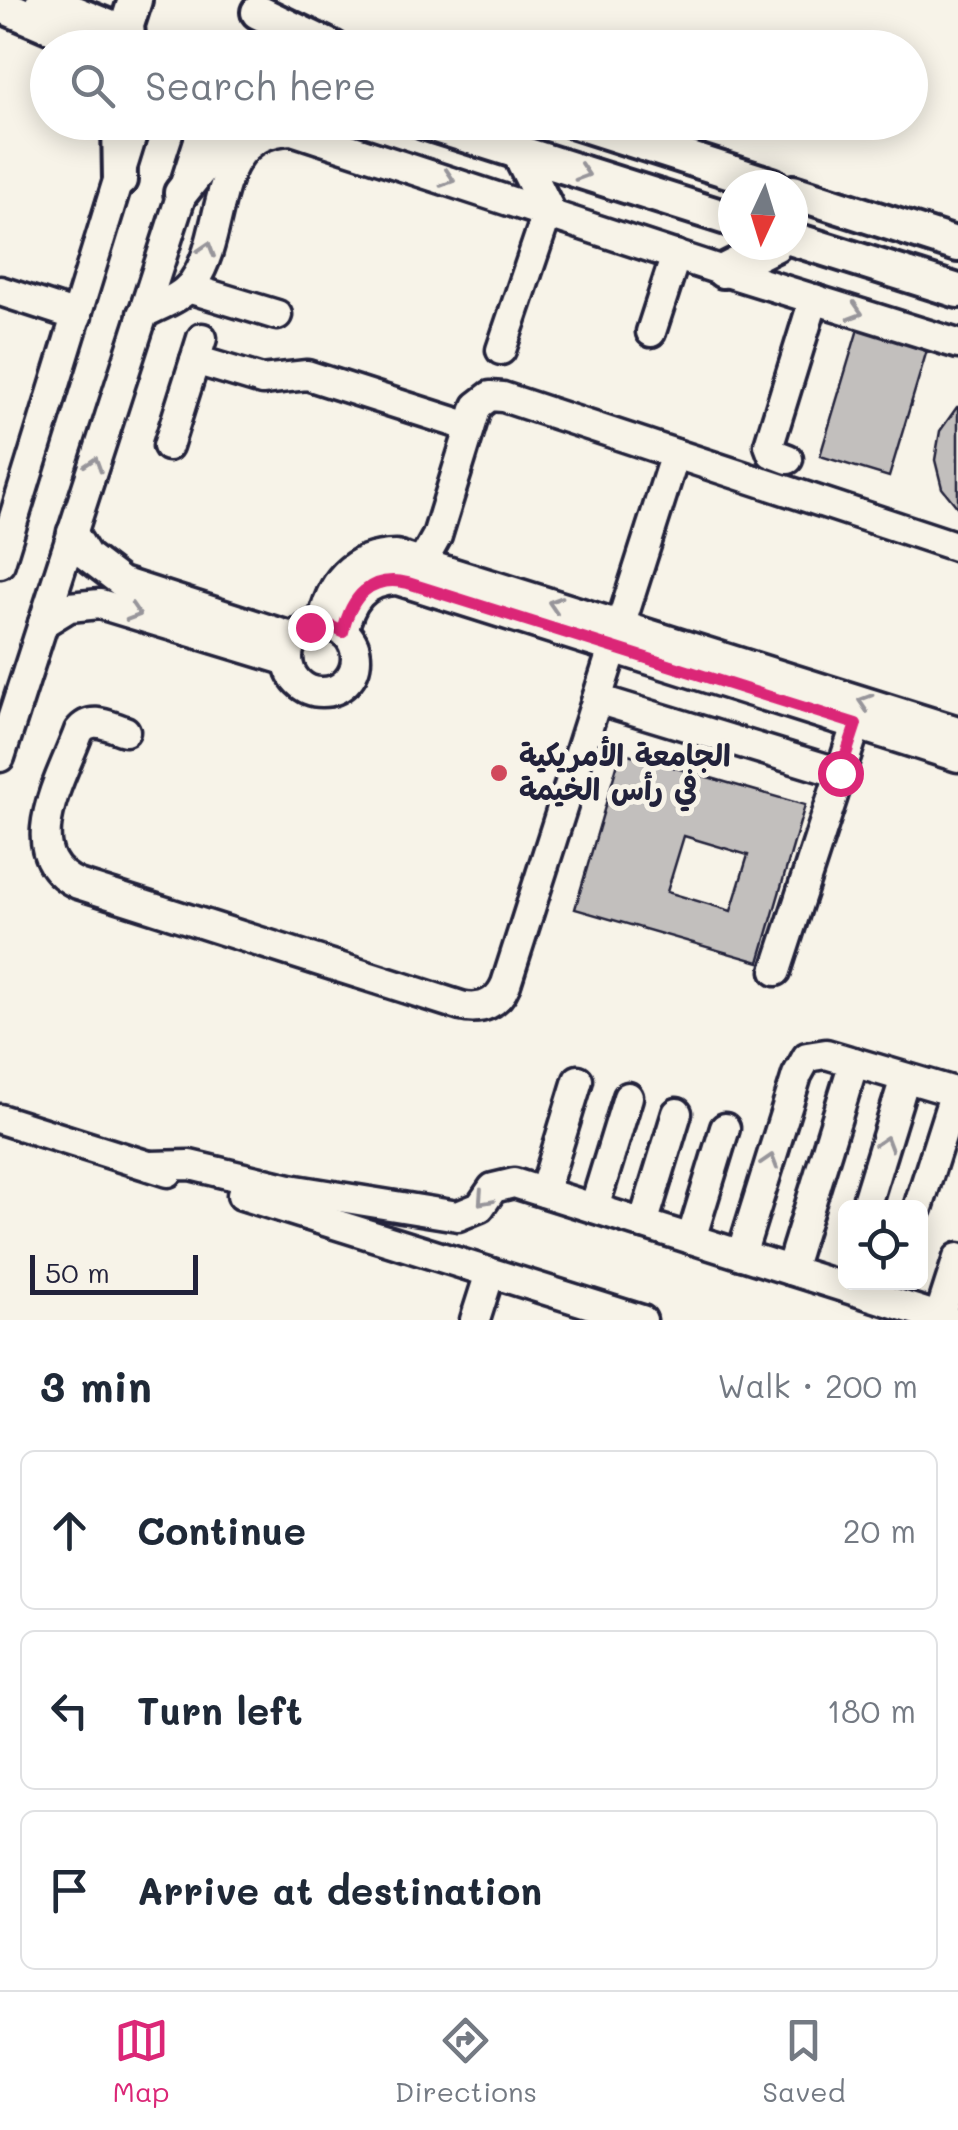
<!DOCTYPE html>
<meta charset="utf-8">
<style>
body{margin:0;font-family:Mali,"Playpen Sans Arabic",sans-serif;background:#f6f6f7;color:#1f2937}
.controls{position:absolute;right:30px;bottom:30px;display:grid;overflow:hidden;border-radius:15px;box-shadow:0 5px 25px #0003}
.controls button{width:90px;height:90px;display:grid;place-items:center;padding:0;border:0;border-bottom:2px solid #e0e1e3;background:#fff;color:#1f2937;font:50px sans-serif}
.compass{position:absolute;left:718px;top:170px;width:90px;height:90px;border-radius:50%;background:#fff;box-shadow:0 5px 25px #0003;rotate:184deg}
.scale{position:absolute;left:30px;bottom:25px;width:168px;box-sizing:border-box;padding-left:10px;border:5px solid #22223b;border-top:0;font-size:28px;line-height:35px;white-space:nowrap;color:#22223b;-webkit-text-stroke:8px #f7f3e8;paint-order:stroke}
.stop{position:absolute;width:30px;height:30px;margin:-22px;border:8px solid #db2777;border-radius:50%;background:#fff}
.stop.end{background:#db2777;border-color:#fff;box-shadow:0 2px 10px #0008}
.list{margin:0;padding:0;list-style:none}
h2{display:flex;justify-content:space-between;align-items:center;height:130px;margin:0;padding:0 40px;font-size:42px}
h2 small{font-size:32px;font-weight:400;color:#747a83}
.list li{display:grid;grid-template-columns:65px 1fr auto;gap:30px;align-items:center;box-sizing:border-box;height:160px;margin:0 20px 20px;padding:0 20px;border:2px solid #e0e1e3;border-radius:15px}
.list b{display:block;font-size:38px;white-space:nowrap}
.list em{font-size:32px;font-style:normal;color:#747a83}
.icon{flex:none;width:55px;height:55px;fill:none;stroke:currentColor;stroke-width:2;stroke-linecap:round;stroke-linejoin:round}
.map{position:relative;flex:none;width:958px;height:1320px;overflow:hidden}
.search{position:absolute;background:#fff;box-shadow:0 5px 25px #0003;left:30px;right:30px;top:30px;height:110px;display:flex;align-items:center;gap:25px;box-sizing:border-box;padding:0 35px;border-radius:55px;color:#747a83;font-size:38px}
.sheet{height:670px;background:#fff}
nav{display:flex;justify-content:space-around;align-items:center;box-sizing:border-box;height:140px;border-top:2px solid #e0e1e3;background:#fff;font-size:28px;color:#747a83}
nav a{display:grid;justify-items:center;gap:5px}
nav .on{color:#db2777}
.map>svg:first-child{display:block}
.building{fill:#c2bfbd;stroke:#22223b;stroke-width:2.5;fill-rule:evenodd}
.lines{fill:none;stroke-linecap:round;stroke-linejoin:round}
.minor-casing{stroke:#22223b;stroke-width:35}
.major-casing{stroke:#22223b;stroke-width:40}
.minor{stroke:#f7f3e8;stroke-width:28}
.major{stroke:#f7f3e8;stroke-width:32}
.oneway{stroke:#97959a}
.route{stroke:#db2777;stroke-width:12}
.poi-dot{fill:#d1495b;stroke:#f7f3e8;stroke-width:4}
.labels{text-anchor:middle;stroke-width:10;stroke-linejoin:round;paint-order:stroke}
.poi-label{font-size:30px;font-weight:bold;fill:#22223b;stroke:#f7f3e8;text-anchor:start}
</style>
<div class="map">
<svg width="958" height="1320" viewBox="0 0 958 1320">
<rect width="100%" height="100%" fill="#f7f3e8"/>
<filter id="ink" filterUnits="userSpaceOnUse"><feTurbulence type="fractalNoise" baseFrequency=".01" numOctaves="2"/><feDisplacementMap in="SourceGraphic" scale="20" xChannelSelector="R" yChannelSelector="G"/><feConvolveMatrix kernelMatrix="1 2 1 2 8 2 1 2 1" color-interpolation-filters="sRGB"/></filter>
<g filter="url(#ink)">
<g class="building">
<polygon points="858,329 927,350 889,477 820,456"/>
<polygon points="957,407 958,407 958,508 942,488 935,460 940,431"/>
<path d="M 621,752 L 805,805 L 759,962 L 575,909 ZM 684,836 L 748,855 L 731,911 L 667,892 Z"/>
</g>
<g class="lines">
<defs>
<g id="minor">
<polyline points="188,288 277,315"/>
<polyline points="0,291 77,316"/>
<path d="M 142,314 C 159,305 183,298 194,281 C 229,230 207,133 292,130 L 723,271 L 958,344"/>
<polyline points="651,332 676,255"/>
<polyline points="501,350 548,211"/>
<polyline points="195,360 262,380 307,375 470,427"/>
<polyline points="168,446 202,338"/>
<polyline points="788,459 772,453 769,445 814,299"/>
<polyline points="72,532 87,556 121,582 295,638"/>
<polyline points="423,561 437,536 477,406 490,396 503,397 958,547"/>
<polyline points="0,563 136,122"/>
<polyline points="43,623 69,607 100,604 288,661"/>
<circle cx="322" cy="658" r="34"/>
<path d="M 322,625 C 330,583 351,555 396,555 L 958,731"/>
<path d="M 343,632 C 350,601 363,581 397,580 L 958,757"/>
<polyline points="597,699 840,773"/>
<path d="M 125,731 C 109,726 91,715 79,731 C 62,778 14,855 78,884 L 461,1006 C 482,1011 498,1003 506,984 L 675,454"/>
<polyline points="0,757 205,122"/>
<polyline points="776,971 856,725"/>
<polyline points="0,1119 168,1172"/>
<polyline points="150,1166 190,1165 290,1189 458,1216 480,1207 493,1188 514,1183 948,1320"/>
<polyline points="544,1192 578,1080"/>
<polyline points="242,1195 642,1320"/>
<polyline points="594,1208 628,1097"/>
<polyline points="865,1208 905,1078"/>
<polyline points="918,1208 955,1092"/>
<polyline points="643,1224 677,1113"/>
<polyline points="691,1239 725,1128"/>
<polyline points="741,1255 797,1075 807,1057 826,1054 958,1093"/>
<polyline points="790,1270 854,1062"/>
<polyline points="475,1320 490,1273"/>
<polyline points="938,1320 958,1258"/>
</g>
<g id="major">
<polyline points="43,0 107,26 128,44"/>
<polyline points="0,5 61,31 80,48"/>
<polyline points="258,12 333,48"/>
<polyline points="129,48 127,25 135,0"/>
<polyline points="119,122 120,180"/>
<polyline points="423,122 733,220"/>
<polyline points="575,122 772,185"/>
<polyline points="518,151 548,211"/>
<polyline points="793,192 958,245"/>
<polyline points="181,193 224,139 250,122"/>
<polyline points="793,239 958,291"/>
<polyline points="723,271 775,245"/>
</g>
</defs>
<use href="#minor" class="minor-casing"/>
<use href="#major" class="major-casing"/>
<use href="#minor" class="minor"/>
<use href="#major" class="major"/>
</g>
<defs><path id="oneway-chevron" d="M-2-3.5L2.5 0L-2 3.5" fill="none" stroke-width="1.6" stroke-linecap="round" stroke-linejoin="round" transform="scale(2.5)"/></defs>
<g class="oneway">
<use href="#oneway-chevron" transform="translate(583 173) rotate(18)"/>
<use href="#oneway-chevron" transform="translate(448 179) rotate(18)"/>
<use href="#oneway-chevron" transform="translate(207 249) rotate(-73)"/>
<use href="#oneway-chevron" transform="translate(856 312) rotate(17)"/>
<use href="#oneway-chevron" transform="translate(94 464) rotate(-72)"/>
<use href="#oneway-chevron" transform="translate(555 604) rotate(-162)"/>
<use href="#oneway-chevron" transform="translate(134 613) rotate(17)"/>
<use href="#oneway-chevron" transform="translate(865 702) rotate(-162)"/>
<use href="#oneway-chevron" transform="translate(885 1143) rotate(-73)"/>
<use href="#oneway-chevron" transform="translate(770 1161) rotate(-73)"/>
<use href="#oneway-chevron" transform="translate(484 1199) rotate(132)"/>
</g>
</g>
<g class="lines" filter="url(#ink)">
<path class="route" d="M 310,627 L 330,626 L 343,632 C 351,597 370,574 408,583 L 856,724 L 840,773"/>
</g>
<circle class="poi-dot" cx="499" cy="773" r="10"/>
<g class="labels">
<g class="poi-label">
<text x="519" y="766">الجامعة الأمريكية<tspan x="519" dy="34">في رأس الخيمة</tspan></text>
</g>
</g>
</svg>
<div class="controls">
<button><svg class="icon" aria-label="locate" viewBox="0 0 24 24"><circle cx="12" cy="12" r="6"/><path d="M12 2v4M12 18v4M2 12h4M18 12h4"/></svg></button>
</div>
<svg class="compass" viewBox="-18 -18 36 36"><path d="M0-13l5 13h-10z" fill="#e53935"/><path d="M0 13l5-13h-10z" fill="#747a83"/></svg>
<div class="scale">50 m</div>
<div class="stop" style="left:840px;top:773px"></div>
<div class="stop end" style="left:310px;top:627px"></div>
<div class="search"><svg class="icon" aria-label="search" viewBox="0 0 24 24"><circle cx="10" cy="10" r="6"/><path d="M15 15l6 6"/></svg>Search here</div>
</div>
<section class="sheet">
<h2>3 min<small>Walk · 200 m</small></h2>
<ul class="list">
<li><svg class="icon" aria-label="ahead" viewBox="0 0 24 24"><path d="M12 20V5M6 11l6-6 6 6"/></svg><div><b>Continue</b></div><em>20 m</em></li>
<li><svg class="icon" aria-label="left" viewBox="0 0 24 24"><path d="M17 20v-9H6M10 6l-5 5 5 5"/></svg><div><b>Turn left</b></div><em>180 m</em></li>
<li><svg class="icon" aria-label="arrive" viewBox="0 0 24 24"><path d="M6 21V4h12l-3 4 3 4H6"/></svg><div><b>Arrive at destination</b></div></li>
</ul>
</section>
<nav>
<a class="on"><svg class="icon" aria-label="map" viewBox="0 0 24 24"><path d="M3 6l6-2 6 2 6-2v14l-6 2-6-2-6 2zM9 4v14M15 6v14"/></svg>Map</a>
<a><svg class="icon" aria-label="directions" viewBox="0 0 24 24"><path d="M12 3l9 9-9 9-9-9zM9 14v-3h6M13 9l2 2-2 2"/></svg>Directions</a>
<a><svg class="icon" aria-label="saved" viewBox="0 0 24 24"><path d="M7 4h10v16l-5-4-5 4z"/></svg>Saved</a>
</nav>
